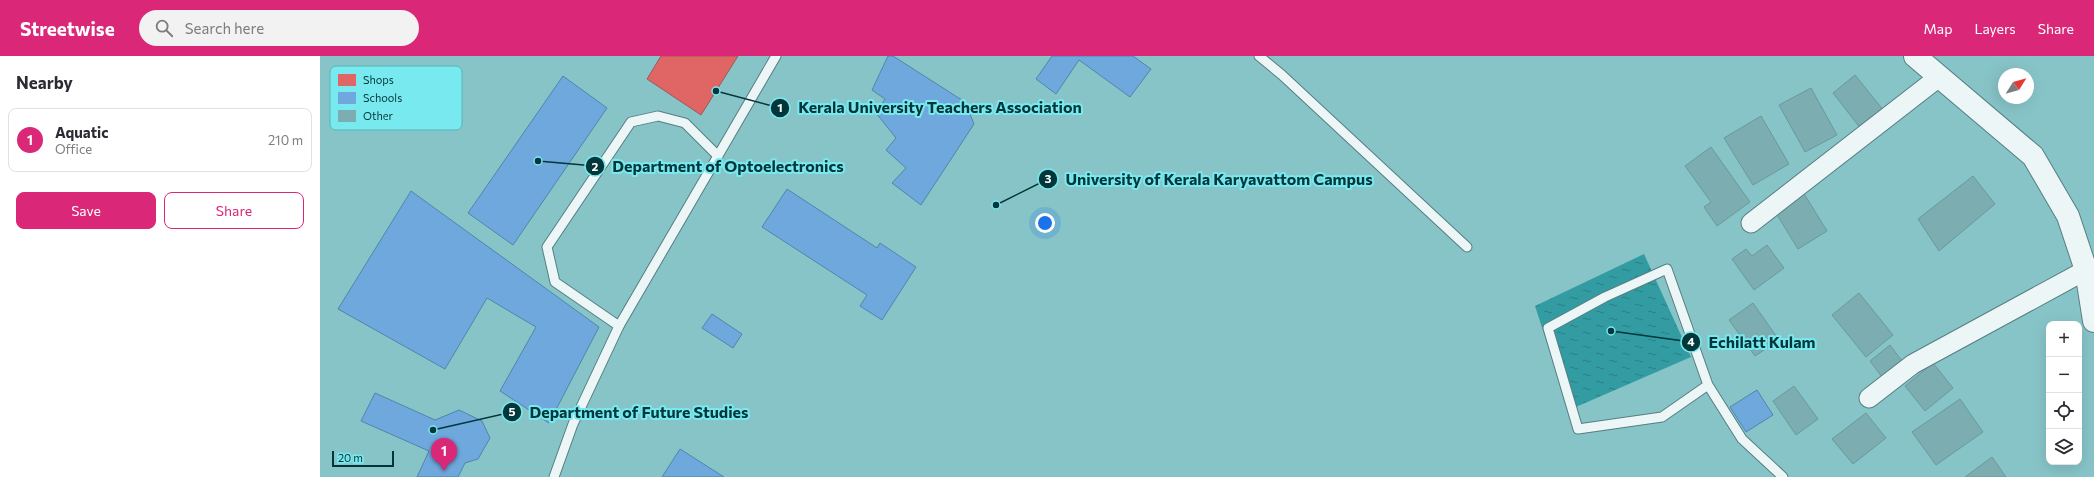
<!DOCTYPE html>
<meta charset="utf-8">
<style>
body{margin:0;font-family:Commissioner,sans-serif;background:#f2f2f3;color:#2b2b33}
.controls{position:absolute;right:12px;bottom:12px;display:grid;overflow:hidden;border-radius:8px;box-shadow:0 4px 16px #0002}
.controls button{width:36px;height:36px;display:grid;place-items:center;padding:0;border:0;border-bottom:1px solid #e1e1e2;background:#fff;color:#2b2b33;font:20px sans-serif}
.compass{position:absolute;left:1678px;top:12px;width:36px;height:36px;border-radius:50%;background:#fff;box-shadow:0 4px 16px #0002;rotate:53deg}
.scale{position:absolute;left:12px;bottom:10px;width:62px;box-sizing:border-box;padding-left:4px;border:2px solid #01373a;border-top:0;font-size:11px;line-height:14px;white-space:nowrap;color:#01373a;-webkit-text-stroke:3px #79e9f0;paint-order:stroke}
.you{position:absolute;left:725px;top:167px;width:14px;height:14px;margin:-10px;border:3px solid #fff;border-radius:50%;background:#1a73e8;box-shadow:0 0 0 6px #1a73e833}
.badge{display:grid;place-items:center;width:26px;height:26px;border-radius:50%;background:#db2777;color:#fff;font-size:13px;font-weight:700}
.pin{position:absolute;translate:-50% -33px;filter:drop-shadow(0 1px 2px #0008)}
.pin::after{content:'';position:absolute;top:21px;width:14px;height:12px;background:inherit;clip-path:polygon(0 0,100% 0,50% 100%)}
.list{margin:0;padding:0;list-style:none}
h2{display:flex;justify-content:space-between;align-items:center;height:52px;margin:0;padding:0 16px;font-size:17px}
h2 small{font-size:13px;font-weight:400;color:#7c7c81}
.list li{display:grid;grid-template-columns:26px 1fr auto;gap:12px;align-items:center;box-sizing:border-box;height:64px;margin:0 8px 8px;padding:0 8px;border:1px solid #e1e1e2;border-radius:8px}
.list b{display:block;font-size:15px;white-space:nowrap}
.list p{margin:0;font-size:13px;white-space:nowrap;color:#7c7c81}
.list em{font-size:13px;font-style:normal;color:#7c7c81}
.actions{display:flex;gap:8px;padding:12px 16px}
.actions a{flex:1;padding:9px 0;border:1px solid #db2777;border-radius:8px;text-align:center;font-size:14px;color:#db2777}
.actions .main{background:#db2777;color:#fff}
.icon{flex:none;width:22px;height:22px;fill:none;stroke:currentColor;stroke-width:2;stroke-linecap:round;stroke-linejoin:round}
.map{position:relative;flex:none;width:1774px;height:421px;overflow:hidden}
header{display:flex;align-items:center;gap:24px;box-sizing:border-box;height:56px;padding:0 20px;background:#db2777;color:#fff}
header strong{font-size:19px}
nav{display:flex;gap:22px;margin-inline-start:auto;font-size:14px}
.search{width:280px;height:36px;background:#f2f2f3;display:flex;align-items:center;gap:10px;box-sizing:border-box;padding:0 14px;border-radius:22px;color:#7c7c81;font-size:15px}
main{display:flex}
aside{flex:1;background:#fff}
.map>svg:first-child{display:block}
.water{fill:url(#water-ripples)}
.shops{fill:#e06666;stroke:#9d5859}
.schools{fill:#6fa8dc;stroke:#4e86ab}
.building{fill:#7caeb1;stroke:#679a9d}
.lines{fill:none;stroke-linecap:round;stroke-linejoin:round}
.service-casing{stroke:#567e80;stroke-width:11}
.minor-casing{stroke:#567e80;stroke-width:21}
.primary-casing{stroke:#567e80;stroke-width:24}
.service{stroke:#edf6f7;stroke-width:9}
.minor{stroke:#edf6f7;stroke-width:19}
.primary{stroke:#edf6f7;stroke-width:22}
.key{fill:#79e9f0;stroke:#55b4b9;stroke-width:1}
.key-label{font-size:11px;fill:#01373a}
.leader{fill:none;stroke:#01373a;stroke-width:1.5}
.callout-dot{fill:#01373a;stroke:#79e9f0;stroke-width:1.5}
.mark-label{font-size:12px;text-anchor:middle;font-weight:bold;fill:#fff}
.callout-label{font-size:16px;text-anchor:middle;font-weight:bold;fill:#01373a;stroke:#79e9f0;stroke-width:4;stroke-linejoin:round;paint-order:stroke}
</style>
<header>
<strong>Streetwise</strong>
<div class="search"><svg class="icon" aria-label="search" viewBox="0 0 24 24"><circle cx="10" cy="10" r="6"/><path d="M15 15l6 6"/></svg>Search here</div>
<nav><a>Map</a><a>Layers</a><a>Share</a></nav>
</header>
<main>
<aside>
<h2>Nearby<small></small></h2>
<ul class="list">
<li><span class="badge">1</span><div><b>Aquatic</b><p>Office</p></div><em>210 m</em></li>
</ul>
<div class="actions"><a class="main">Save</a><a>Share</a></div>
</aside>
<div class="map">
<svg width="1774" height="421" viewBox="0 0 1774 421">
<defs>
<pattern id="water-ripples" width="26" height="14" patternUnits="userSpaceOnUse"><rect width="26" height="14" fill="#329ca2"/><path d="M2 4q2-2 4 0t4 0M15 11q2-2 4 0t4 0" fill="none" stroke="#288085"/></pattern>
</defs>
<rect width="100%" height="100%" fill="#87c4c8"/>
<polygon class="water" points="1324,198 1371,301 1249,354 1215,250"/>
<polygon class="shops" points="341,0 418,0 381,59 327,23"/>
<g class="schools">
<polygon points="568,0 573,0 645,46 654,68 601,149 572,127 586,112 566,94 576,82 556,57 565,43 552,34"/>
<polygon points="732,0 813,0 831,13 810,41 759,4 736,38 716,23"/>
<polygon points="243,20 287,52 193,189 148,157"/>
<polygon points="467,133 557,192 560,187 596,211 562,264 540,250 547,239 442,171"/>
<polygon points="91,135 279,271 229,367 180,335 216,271 167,242 125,313 18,253"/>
<polygon points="392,258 422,278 413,292 382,272"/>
<polygon points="1437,334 1453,359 1426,376 1410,351"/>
<polygon points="55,337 115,364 139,354 162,365 170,382 158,403 145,407 138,421 97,421 109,395 41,365"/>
<polygon points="360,393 404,421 342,421"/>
</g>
<g class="building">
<polygon points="1535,19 1564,55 1541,73 1513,37"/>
<polygon points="1491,32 1517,79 1485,96 1459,49"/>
<polygon points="1441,60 1469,108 1433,129 1404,82"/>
<polygon points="1391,91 1430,146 1397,170 1384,151 1391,146 1365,110"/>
<polygon points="1653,120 1675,148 1619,195 1598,163"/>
<polygon points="1483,136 1507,175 1478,193 1454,154"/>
<polygon points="1447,189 1464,212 1434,234 1412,203 1426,193 1432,200"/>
<polygon points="1539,237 1573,279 1546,301 1512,259"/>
<polygon points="1433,247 1459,284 1435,300 1409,264"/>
<polygon points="1570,289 1582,305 1562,321 1550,305"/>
<polygon points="1613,307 1633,332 1605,355 1585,330"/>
<polygon points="1474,330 1498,363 1476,379 1453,345"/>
<polygon points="1640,343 1663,376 1616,409 1592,376"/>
<polygon points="1546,357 1566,382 1533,408 1512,383"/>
<polygon points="1672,401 1686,421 1645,421"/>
</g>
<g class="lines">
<defs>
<g id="service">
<polyline points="939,0 962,19 1147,191"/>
<polyline points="299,270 235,226 227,191 311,66 338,60 365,67 398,100"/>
<polyline points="1388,329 1342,361 1258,373 1228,272 1285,241 1347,213 1388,329 1422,383 1463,421"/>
<polyline points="234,421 253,368 299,270 456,0"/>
</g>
<g id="minor">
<polyline points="1431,167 1619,21"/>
<polyline points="1549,342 1593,308 1766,214"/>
</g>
<polyline id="primary" points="1595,0 1713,100 1748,160 1766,214 1774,265"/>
</defs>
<use href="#service" class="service-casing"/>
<use href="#minor" class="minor-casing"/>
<use href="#primary" class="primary-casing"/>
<use href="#service" class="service"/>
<use href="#minor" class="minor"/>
<use href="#primary" class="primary"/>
</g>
<rect x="10" y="10" width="132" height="64" rx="6" class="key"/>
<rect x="18" y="18" width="18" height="12" fill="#e06666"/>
<rect x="18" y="36" width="18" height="12" fill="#6fa8dc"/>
<rect x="18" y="54" width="18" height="12" fill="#7caeb1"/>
<g class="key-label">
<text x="43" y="28">Shops</text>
<text x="43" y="46">Schools</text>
<text x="43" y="64">Other</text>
</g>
<path class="leader" d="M396 35L460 52M218 105L275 110M676 149L728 123M1291 275L1371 286M113 374L192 356"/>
<g class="callout-dot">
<circle cx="396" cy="35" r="4"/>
<circle cx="218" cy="105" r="4"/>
<circle cx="676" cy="149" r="4"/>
<circle cx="1291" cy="275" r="4"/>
<circle cx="113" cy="374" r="4"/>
<circle cx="460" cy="52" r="10"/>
<circle cx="275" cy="110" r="10"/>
<circle cx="728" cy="123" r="10"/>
<circle cx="1371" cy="286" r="10"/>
<circle cx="192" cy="356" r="10"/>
</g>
<g class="mark-label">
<text x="460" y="56">1</text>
<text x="275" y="115">2</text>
<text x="728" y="127">3</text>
<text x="1371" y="290">4</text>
<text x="192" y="360">5</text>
</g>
<g class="callout-label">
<text x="620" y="57">Kerala University Teachers Association</text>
<text x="408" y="116">Department of Optoelectronics</text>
<text x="899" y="129">University of Kerala Karyavattom Campus</text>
<text x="1442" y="292">Echilatt Kulam</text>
<text x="319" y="362">Department of Future Studies</text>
</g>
</svg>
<div class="controls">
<button>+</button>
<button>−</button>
<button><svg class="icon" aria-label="locate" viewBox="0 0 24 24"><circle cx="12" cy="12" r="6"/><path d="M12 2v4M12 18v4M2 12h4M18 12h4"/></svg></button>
<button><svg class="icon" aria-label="layers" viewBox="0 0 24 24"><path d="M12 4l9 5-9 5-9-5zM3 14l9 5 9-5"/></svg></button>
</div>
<svg class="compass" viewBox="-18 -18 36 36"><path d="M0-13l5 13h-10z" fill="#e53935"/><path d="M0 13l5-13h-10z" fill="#7c7c81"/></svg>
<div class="scale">20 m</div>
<div class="you"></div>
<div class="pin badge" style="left:124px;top:415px">1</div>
</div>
</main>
